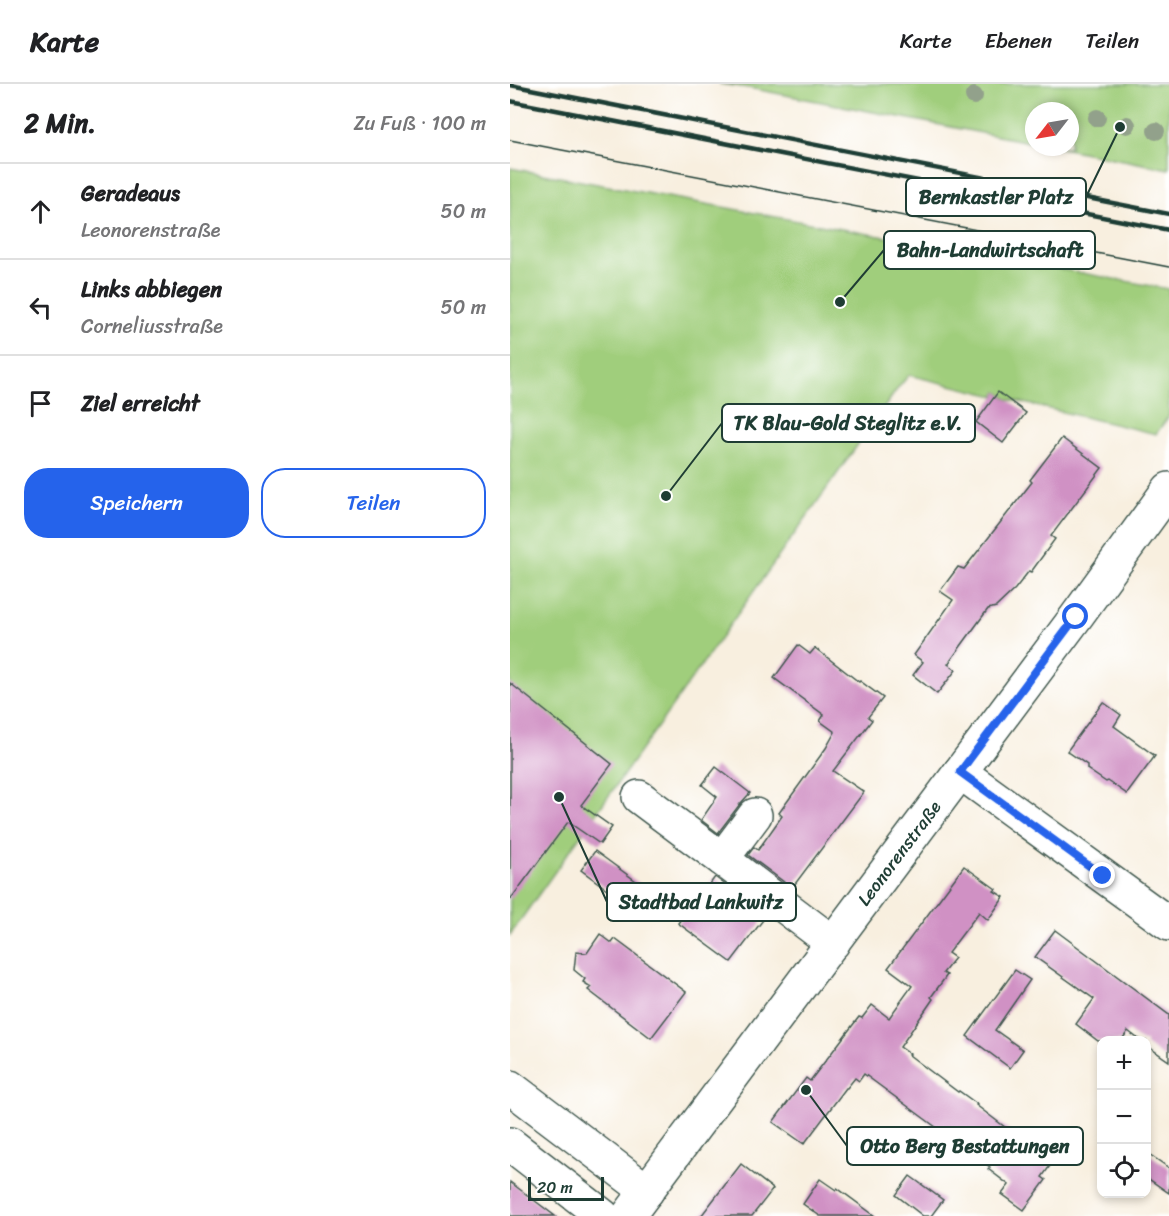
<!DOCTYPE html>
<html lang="de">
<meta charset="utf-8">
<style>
body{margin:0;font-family:Sriracha,sans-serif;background:#f2f2f2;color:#202124}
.controls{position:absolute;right:18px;bottom:18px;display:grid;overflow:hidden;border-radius:12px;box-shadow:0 3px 9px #0003}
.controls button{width:54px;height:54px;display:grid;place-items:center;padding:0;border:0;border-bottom:2px solid #e0e0e0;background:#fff;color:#202124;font:30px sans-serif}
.compass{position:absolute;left:515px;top:18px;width:54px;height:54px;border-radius:50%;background:#fff;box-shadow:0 3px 9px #0003;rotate:239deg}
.scale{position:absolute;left:18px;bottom:15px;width:76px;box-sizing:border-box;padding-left:6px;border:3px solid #1f3d34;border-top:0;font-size:16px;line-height:21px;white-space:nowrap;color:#1f3d34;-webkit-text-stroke:4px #fff;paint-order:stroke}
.stop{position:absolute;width:18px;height:18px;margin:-14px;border:4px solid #2563eb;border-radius:50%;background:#fff}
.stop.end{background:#2563eb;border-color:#fff;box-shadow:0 2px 6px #0008}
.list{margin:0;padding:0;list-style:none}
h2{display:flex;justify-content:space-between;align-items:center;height:78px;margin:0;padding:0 24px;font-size:26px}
h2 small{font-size:20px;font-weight:400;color:#757577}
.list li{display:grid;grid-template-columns:39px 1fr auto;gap:18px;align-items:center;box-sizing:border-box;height:96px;padding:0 24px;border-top:2px solid #e0e0e0}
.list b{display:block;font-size:22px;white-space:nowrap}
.list p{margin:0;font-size:20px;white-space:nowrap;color:#757577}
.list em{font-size:20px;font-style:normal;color:#757577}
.actions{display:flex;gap:12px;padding:18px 24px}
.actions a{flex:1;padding:14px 0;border:2px solid #2563eb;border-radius:24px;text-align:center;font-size:21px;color:#2563eb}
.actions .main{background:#2563eb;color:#fff}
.icon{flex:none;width:33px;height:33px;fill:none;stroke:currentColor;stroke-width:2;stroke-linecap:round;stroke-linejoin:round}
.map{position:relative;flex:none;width:659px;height:1132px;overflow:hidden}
header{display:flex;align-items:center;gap:36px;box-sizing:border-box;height:84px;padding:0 30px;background:#fff;border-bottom:2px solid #e0e0e0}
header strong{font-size:28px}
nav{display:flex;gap:33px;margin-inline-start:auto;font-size:21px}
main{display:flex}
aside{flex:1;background:#fff}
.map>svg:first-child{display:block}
.green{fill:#a0ce7c;stroke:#608658;stroke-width:1.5}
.building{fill:#d091c4}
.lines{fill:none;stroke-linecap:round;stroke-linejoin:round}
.minor-casing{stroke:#40584e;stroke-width:36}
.major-casing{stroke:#40584e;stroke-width:36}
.minor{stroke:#fff;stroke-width:33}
.major{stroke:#fff;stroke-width:33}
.tram{stroke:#1f3d34;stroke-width:1.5}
.rail{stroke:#1f3d34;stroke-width:4.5}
.tree{fill:#92a18b}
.route{stroke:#2563eb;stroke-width:8}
.labels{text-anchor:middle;stroke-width:4.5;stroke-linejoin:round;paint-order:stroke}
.street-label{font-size:18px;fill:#1f3d34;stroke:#fff}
.leader{fill:none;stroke:#1f3d34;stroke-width:2}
.callout-dot{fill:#1f3d34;stroke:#fff;stroke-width:2}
.callout{fill:#fff;stroke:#1f3d34;stroke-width:2}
.callout-label{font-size:20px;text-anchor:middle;font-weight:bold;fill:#1f3d34}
</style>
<header>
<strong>Karte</strong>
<nav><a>Karte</a><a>Ebenen</a><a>Teilen</a></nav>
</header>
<main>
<aside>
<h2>2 Min.<small>Zu Fuß · 100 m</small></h2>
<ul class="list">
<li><svg class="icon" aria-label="ahead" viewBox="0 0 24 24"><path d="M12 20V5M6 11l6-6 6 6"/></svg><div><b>Geradeaus</b><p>Leonorenstraße</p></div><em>50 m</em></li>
<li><svg class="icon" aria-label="left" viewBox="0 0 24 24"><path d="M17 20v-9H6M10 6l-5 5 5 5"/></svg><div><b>Links abbiegen</b><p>Corneliusstraße</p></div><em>50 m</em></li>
<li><svg class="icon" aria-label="arrive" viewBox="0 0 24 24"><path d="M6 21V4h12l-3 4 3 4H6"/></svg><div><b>Ziel erreicht</b></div></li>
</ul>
<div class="actions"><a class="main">Speichern</a><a>Teilen</a></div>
</aside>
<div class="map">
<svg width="659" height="1132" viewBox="0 0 659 1132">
<rect width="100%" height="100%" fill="#fff"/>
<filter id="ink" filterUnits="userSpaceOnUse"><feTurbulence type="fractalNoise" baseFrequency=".0167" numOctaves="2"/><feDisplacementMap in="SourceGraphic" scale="12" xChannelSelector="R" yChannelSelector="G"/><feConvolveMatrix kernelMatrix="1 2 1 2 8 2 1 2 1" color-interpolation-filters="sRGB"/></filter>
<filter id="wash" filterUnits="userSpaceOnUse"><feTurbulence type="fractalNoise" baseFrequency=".008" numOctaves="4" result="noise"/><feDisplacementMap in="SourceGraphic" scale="24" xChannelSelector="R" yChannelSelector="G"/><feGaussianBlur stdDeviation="1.35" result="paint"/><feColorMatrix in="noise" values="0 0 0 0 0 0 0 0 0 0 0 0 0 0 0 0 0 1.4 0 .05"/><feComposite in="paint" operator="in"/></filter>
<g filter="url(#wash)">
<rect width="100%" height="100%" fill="#f8efdf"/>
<g class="green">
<polygon points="209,0 659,0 659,85 546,63 560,63 560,27 524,27 524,59 239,4"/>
<polygon points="0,84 659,205 659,332 646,350 497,315 488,308 485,312 399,291 388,304 0,851"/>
</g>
<g id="blocks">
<g class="building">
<polygon points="488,308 516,329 493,359 466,338"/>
<polygon points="552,354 592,384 541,452 545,455 521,488 519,487 505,505 486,523 478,525 451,562 438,580 446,586 427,610 403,591 413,578 404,571 443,516 430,507 448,483 454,485 522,398 520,396"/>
<polygon points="288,561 300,570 305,564 349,598 350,597 373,614 358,633 362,636 323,687 354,708 282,804 238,771 244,763 248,766 272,732 269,729 316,664 325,648 310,637 314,631 264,594"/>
<polygon points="0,599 102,680 71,721 102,743 90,760 58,738 0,816"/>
<polygon points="593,618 611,631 604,642 645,672 617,710 598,697 596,698 577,685 577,681 557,667"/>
<polygon points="206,683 240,709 230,720 208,749 191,736 207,713 192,701"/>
<polygon points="85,767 145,811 131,830 71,786"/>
<polygon points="454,782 486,805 484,807 494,813 478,836 469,828 438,869 445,874 433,889 437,891 421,913 423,915 390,963 400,970 399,971 448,1008 449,1007 467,1020 466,1021 542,1079 532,1093 536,1096 514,1126 492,1110 499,1101 478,1085 480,1083 354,990 349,997 345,994 337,1004 336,1004 294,1060 263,1038 296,994 300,997 349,933 352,934 362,921 379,934 402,902 378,884"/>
<polygon points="205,793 256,832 221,878 168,839 187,813 189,815"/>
<polygon points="545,846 659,931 659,977 636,961 636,957 631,957 618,947 611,957 588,957 566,940 584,915 525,873"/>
<polygon points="90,850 102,859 105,855 176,908 141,954 78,906 81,903 73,898 75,895 64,886 66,868 77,869"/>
<polygon points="505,886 520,896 485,946 513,966 500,984 457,952"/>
<polygon points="636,1068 659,1084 659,1109 636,1093"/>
<polygon points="231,1080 263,1105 242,1132 191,1132"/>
<polygon points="400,1092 433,1116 421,1132 413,1132 386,1111"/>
<polygon points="310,1095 326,1106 327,1104 365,1132 310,1132 293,1120"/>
<polygon points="0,1098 45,1132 0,1132"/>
</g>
</g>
</g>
<g filter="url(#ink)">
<use href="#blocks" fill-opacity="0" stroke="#40584e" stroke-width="1.5"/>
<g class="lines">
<defs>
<g id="minor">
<polyline points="450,688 659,840"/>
<polyline points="129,713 212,775"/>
<polyline points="245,731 212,775 323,859"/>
<polyline points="0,1003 137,1107"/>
<polyline points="0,1060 93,1132"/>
</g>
<g id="major">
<path id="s1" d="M 118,1132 L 566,533 L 659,405"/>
</g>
</defs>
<use href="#minor" class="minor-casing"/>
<use href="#major" class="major-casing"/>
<use href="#minor" class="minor"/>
<use href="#major" class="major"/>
<polyline class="tram" points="0,56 659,183"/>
<g class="rail">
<polyline points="0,1 659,130"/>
<polyline points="0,17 659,146"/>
</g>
</g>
<g class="tree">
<circle cx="464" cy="12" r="9"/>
<circle cx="587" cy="34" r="9"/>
<circle cx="617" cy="41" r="9"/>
<circle cx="646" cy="47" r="9"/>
</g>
</g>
<g class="lines" filter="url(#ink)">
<polyline class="route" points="566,533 450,688 593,792"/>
</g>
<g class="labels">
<g class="street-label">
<text dy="6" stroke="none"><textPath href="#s1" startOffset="453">Leonorenstraße</textPath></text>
</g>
</g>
<path class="leader" d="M610 43L576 113M330 218L374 166M156 412L212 339M49 713L97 818M296 1006L337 1062"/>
<g class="callout-dot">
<circle cx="610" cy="43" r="6"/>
<circle cx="330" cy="218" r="6"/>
<circle cx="156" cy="412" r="6"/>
<circle cx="49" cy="713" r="6"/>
<circle cx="296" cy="1006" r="6"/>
</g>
<g class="callout">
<rect x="396" y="94" width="180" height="38" rx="6"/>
<rect x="374" y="147" width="211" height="38" rx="6"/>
<rect x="212" y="320" width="253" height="38" rx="6"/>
<rect x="97" y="799" width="189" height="38" rx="6"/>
<rect x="337" y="1043" width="236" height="38" rx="6"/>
</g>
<g class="callout-label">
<text x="486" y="120">Bernkastler Platz</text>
<text x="480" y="173">Bahn-Landwirtschaft</text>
<text x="338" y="346">TK Blau-Gold Steglitz e.V.</text>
<text x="191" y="825">Stadtbad Lankwitz</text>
<text x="455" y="1069">Otto Berg Bestattungen</text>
</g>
</svg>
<div class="controls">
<button>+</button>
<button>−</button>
<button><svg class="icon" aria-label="locate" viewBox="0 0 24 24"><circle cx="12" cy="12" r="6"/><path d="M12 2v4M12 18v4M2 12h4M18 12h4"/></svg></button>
</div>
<svg class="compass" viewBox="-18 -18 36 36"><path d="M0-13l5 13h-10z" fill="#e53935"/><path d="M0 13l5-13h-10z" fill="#757577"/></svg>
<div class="scale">20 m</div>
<div class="stop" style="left:566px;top:533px"></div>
<div class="stop end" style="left:593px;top:792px"></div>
</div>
</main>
